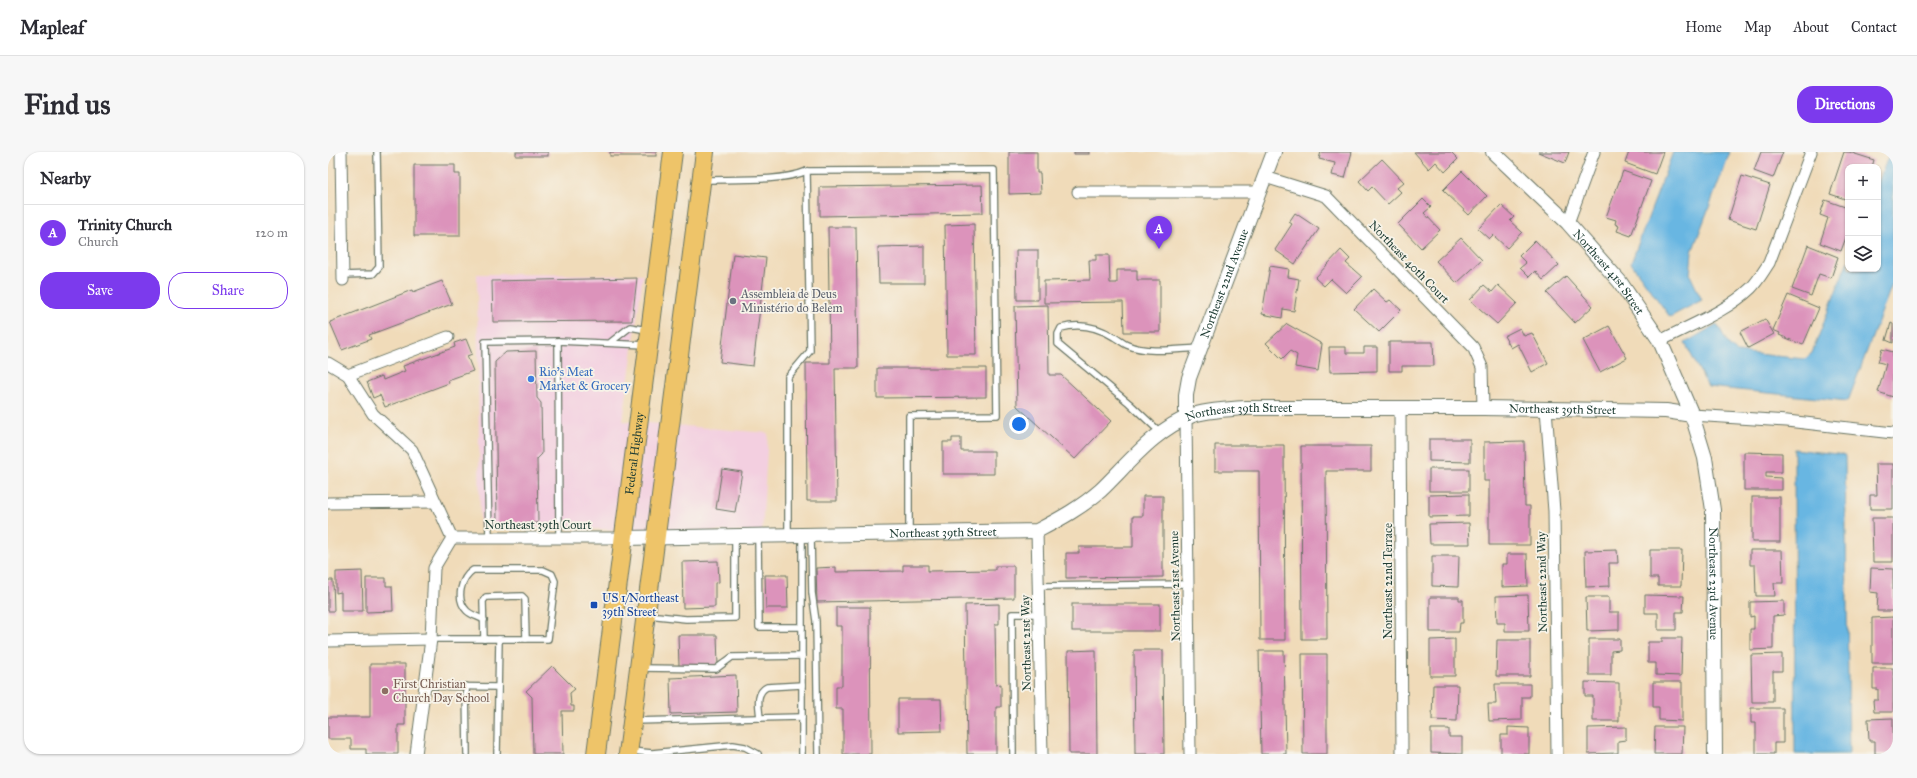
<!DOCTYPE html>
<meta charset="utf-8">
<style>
body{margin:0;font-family:"IM FELL Great Primer",serif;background:#f7f7f7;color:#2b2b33}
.controls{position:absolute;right:12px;top:12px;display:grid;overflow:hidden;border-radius:8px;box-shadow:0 1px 3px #0004}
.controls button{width:36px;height:36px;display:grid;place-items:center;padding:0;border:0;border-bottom:1px solid #e1e1e2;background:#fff;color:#2b2b33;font:20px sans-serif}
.you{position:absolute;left:691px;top:272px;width:14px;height:14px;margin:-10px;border:3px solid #fff;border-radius:50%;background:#1a73e8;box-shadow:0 0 0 6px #1a73e833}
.badge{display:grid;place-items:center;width:26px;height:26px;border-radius:50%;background:#7c3aed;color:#fff;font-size:13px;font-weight:700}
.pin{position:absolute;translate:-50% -33px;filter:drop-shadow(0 1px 2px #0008)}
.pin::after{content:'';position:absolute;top:21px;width:14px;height:12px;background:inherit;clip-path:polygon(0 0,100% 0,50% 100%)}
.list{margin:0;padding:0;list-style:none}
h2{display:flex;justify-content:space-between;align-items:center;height:52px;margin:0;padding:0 16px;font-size:17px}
h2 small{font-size:13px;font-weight:400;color:#7c7c81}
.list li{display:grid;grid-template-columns:26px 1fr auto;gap:12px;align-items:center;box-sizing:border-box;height:56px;padding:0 16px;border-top:1px solid #e1e1e2}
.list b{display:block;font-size:15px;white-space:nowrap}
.list p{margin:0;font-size:13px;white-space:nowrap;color:#7c7c81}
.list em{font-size:13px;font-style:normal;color:#7c7c81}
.actions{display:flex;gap:8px;padding:12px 16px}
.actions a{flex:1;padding:9px 0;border:1px solid #7c3aed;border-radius:16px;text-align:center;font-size:14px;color:#7c3aed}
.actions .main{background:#7c3aed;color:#fff}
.icon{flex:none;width:22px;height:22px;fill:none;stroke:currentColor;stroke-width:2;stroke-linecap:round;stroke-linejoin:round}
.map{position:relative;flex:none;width:1565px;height:602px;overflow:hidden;border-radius:16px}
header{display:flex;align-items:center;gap:24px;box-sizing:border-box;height:56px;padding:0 20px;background:#fff;border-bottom:1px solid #e1e1e2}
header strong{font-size:19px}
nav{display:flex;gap:22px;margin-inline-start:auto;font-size:14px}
.intro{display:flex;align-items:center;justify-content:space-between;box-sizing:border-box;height:96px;padding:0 24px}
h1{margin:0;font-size:28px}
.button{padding:10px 18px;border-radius:16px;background:#7c3aed;color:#fff;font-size:14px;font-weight:700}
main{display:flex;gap:24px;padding:0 24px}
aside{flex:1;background:#fff;border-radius:16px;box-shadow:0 1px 3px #0004}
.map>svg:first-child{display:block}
.built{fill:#f3cfe0}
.water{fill:#67b6e2;stroke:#437a8b}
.building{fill:#dc93bb}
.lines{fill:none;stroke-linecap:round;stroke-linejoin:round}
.service-casing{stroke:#687463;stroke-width:8}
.minor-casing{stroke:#687463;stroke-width:13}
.tertiary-casing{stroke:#687463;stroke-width:16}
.primary-casing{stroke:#687463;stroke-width:20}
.service{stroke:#fff;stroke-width:5.5}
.minor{stroke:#fff;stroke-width:11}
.tertiary{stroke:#fff;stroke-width:14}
.primary{stroke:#eec469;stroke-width:18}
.worship-dot{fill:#6b7280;stroke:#f7f3e8;stroke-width:1.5}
.shop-dot{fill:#3f7fe0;stroke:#f7f3e8;stroke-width:1.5}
.transit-dot{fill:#1a4fb4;stroke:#f7f3e8;stroke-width:1.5}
.education-dot{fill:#8d6e63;stroke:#f7f3e8;stroke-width:1.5}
.labels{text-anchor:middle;stroke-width:3.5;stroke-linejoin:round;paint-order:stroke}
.street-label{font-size:12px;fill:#1f3d34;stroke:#f7f3e8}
.worship-label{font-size:12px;fill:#5b616d;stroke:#f7f3e8;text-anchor:start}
.shop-label{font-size:12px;fill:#366cbe;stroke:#f7f3e8;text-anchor:start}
.transit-label{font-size:12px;fill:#164399;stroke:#f7f3e8;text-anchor:start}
.education-label{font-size:12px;fill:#785e54;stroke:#f7f3e8;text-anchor:start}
</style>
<header>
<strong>Mapleaf</strong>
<nav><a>Home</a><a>Map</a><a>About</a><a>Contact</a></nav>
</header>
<div class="intro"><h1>Find us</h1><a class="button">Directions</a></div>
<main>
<aside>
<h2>Nearby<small></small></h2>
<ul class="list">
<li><span class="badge">A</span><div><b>Trinity Church</b><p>Church</p></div><em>120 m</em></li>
</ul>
<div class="actions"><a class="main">Save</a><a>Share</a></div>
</aside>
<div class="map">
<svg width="1565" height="602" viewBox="0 0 1565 602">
<rect width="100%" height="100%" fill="#f7f3e8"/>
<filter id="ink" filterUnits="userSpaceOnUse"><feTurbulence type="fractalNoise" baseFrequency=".025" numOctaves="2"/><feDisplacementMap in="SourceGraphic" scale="8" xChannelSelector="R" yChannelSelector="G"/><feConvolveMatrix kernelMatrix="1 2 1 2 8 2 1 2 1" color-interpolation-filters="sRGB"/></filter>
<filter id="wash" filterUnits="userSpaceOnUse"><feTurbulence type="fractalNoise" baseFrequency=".012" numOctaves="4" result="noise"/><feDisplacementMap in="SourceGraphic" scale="16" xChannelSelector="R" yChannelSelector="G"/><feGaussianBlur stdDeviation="0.9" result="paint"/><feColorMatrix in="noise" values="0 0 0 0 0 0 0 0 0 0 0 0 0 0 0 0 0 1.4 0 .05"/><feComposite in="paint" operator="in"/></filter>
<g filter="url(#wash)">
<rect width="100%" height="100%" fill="#f0dbb9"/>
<polygon class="built" points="149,122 315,123 295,269 440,281 434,380 152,375"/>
<g class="water">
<polygon points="1345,0 1402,0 1364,100 1362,123 1374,148 1342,165 1303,111"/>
<polygon points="1562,0 1565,0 1565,130 1520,249 1380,235 1357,191 1389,172 1402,195 1409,200 1477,207 1484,201 1520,108 1520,117 1550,117 1550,30"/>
<polygon points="1466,297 1517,303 1521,602 1467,602"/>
</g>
<g id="blocks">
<g class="building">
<rect x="188" y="0" width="32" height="4"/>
<rect x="282" y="0" width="46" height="4"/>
<polygon points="681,0 709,0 709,21 712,21 713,41 681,42"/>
<rect x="746" y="0" width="15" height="2"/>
<polygon points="993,0 1024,0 1017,26 1004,23 1007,11 991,7"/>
<polygon points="1086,0 1123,0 1130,7 1117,20 1108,10 1101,17"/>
<polygon points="1210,0 1241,0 1237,11"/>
<polygon points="1301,0 1335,0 1327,22 1297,11"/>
<polygon points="1433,0 1455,0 1445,26 1426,19"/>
<polygon points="1516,0 1521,0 1546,8 1544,15 1520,15 1520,48 1502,42"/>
<polygon points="1054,7 1076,30 1069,36 1073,40 1060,52 1044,35 1040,39 1031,29"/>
<polygon points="86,13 127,13 127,22 132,22 132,84 86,84"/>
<polygon points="1134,19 1159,44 1141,63 1115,38"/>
<polygon points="1295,19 1323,29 1303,84 1289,79 1291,74 1287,72 1288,68 1278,65"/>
<polygon points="1414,24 1442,33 1428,77 1400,68"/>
<polygon points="654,33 655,61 492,64 492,35"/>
<polygon points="1095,47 1103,55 1096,61 1112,78 1093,96 1070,72"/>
<polygon points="1497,48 1520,56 1520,80 1513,99 1492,91 1500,66 1492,63"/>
<polygon points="1173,53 1186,65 1182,69 1194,80 1179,96 1165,83 1161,87 1150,77"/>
<polygon points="967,61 991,77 967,112 947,98 964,72 961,70"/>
<polygon points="646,72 648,203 619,203 617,73"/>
<polygon points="500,75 528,75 530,216 507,216 509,349 479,349 478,211 502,211"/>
<polygon points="1133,86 1154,108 1129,131 1108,109"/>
<polygon points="1207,88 1231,113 1215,128 1207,119 1201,125 1192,116 1198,111 1191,104"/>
<polygon points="1480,93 1510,105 1503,126 1491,122 1483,144 1464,137"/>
<polygon points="596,94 596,131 551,131 550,95"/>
<polygon points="688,98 710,98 710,148 689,148"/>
<polygon points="1013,98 1022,107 1018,111 1034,125 1018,141 1003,127 996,134 987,126"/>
<polygon points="405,102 438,106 425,214 392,210"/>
<polygon points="768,103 781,103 782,131 789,131 789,118 809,118 809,128 832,128 832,180 796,180 795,150 716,151 716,129 762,128 761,108 768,108"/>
<polygon points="942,114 961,117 960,125 971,127 966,159 955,157 954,166 934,162"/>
<polygon points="1238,124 1265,154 1247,171 1219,141"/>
<polygon points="309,126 304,169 165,170 164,129"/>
<polygon points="114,129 124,152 41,183 43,187 14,198 2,170 84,138 85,140"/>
<polygon points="1156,133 1164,140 1170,133 1189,151 1169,172 1142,148"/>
<polygon points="1045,137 1059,150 1062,148 1073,158 1051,180 1026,157"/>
<polygon points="1460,143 1491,156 1475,193 1451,183 1452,181 1445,178"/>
<polygon points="720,153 721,223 733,223 783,269 747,307 689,254 687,154"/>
<polygon points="1437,167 1446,182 1420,196 1412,180"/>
<polygon points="1563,171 1565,172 1565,191 1558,188"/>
<polygon points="959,172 994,192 990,219 967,215 969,203 962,199 954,207 938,191"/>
<polygon points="1281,174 1299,206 1272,220 1255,188"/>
<polygon points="1192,176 1196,184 1204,181 1220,211 1204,220 1190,192 1183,196 1176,184"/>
<polygon points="138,187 144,202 139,204 145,219 120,228 121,231 57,255 52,243 45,246 39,230 54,224 55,228 77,219 75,214 127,195 126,191"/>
<polygon points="1061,190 1105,190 1106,214 1074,214 1074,219 1061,219"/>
<polygon points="1001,195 1018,195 1018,201 1036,201 1036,195 1049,195 1049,219 1002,220"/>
<polygon points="1554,197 1565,200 1565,245 1550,240 1558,212 1550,210"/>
<polygon points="208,199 209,246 213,251 214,302 209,307 210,371 169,372 167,210 178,200"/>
<polygon points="549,216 658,216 658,245 549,246"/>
<polygon points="624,286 633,286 633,299 666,299 666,322 615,322 615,290 624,290"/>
<polygon points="1101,287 1142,287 1142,310 1101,309"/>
<polygon points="1196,289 1197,354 1202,354 1202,393 1161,393 1161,329 1156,329 1156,290"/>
<polygon points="887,293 956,293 957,488 932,488 931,319 887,319"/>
<polygon points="973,294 1043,294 1043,319 998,319 999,487 974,487"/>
<polygon points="1416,300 1454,301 1454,320 1438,320 1438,325 1454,326 1454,338 1416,338"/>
<polygon points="1548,312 1565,312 1565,357 1542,357 1542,343 1549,343"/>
<polygon points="394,317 414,320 407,360 388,357"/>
<rect x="1101" y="317" width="40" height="22"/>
<polygon points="1141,342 1141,364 1101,365 1101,343"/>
<polygon points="815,344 835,344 835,425 738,426 738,401 751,401 751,395 805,395 805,364 815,364"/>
<rect x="1424" y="345" width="28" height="45"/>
<polygon points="1544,366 1565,366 1565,410 1545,410"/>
<polygon points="1141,371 1142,392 1102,392 1101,372"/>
<polygon points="1289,398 1290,411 1281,411 1282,434 1258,435 1257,399"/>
<polygon points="1322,398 1354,398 1353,434 1330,434 1330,426 1322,426"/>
<polygon points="1422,398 1454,398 1455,431 1446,431 1447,444 1428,444 1427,413 1422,413"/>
<polygon points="1179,402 1199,402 1200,434 1174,435 1174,412 1179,412"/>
<polygon points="1104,404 1131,404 1130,435 1104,434"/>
<polygon points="390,409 391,430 387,431 387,455 355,456 354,410"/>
<polygon points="575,413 600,413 600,419 667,418 667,414 686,414 686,446 489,450 488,416 508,415 508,420 575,419"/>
<polygon points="1543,416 1565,417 1565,459 1549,459 1550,441 1542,440"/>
<polygon points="34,419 35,459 13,459 13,440 8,441 8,420"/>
<polygon points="437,423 459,423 460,456 438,456"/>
<polygon points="38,426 58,426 58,434 64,434 65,459 38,460"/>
<polygon points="0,428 5,428 6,459 0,459"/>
<polygon points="1200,443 1201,479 1177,479 1177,471 1169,471 1168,444"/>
<polygon points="1317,443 1356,444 1355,460 1348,460 1348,478 1330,478 1330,461 1317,461"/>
<polygon points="1102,445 1131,445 1131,448 1135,448 1135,471 1132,471 1131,480 1102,480"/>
<polygon points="1258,445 1281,445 1281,460 1291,460 1291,478 1259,479"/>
<polygon points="1456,449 1456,463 1445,464 1445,497 1422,498 1422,477 1426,477 1426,464 1422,465 1422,450"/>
<polygon points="671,452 671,472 667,472 668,533 673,532 673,555 668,555 668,602 639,602 637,453"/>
<rect x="744" y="452" width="88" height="27"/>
<polygon points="508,455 542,455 543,602 515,602 515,557 508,557 508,534 514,534 514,474 508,474"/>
<polygon points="1565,465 1565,511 1544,511 1544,466"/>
<polygon points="350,483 389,483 390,514 351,514"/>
<polygon points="1334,486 1354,486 1353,524 1328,523 1328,511 1320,511 1320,490 1334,490"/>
<polygon points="1127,487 1127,524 1102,524 1102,488"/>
<polygon points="1261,487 1292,487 1292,498 1283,499 1283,523 1261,523"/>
<polygon points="1169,488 1202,488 1202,524 1168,524"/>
<polygon points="768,498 769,602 741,602 740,499"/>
<polygon points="806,498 835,498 836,602 807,602"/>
<polygon points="931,499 956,499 958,602 933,602"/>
<polygon points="974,502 999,502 999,602 975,602"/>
<polygon points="1454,502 1454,519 1445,519 1445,550 1424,550 1423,503"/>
<polygon points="42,512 77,512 77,573 70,573 70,602 38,602 38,597 23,597 23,587 0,587 0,565 42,565"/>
<polygon points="224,514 247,537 242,541 243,554 246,554 246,559 234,559 235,602 205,602 204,545 198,539"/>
<polygon points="1545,516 1565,516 1565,560 1546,560 1545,548 1550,548 1550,537 1545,537"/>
<polygon points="408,523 409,560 343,562 342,526"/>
<polygon points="1257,530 1291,531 1291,569 1265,569 1265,544 1257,544"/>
<polygon points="1325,530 1354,530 1354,569 1331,568 1331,555 1325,555"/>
<polygon points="1167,532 1202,532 1202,545 1194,545 1194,568 1161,569 1160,552 1168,552"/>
<polygon points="1105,533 1130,533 1129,569 1104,568"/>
<polygon points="570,547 613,547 614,579 570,580"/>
<polygon points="1423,556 1455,556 1455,591 1446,591 1446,602 1428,602 1428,571 1423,571"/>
<polygon points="1565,566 1565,602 1547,602 1547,589 1541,589 1540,567"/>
<polygon points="1180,575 1201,576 1201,602 1173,602 1173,583 1180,583"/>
<polygon points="1298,575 1298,588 1290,589 1290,601 1260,602 1260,576"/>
<polygon points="1327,575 1355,575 1354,602 1326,602"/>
<polygon points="1103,577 1121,577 1121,585 1134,585 1134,602 1103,601"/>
</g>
</g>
</g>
<g filter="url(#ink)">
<use href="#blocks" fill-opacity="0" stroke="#687463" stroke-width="1"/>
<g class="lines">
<defs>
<g id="service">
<path d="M 376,28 C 405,27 453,30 479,19"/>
<polyline points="15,123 45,122 51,115 49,0"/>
<polyline points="230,189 231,386"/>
<polyline points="283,190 302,175 319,178"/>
<path d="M 833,281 L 801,251 L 730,192 L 730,182 L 733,176 C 751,171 770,175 786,185 C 790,187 794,191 799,193 C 820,202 849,197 872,196"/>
<polyline points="483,383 484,441 488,469 490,602"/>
<polyline points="460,384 460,225 482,199 479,19 666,18 669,263 581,264 581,381"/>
<polyline points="474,384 474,602"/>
<polyline points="430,385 431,475 474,475"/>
<polyline points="161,386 157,190 230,189 318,193"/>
<polyline points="710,434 860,432"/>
<polyline points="320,463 358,467 407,466 407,385"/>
<path d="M 103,487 L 220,487 L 227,429 L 224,422 L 215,418 L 145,418 C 133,426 127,447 139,459 C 143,463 151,465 156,468"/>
<polyline points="156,487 155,449 158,445 194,444 197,447 198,487"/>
<polyline points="313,516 388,517 404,505 474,504"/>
<polyline points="97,534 169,535"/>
<polyline points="138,534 139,602"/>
<path d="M 432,566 C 431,555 427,541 439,535 L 474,533"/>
<polyline points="306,569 474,565"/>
<polyline points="303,599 324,601 405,593 417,595 430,602"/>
<polyline points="169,602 171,487"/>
<polyline points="685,602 684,462 711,462"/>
</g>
<g id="minor">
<polyline points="13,0 15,128"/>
<polyline points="937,25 998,44 1145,195 1154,215 1155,256"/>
<polyline points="750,40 931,40"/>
<polyline points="1240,71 1266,0"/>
<path d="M 1332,189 C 1362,173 1398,160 1423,136 C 1430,129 1435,120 1441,111 L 1483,0"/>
<polyline points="0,211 20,223 45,262 84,298 124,386"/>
<polyline points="20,223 120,185"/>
<polyline points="1072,257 1074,602"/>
<polyline points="1218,257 1226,359 1229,602"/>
<polyline points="1364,263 1459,269 1565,281"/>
<polyline points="858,266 862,602"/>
<polyline points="0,351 107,350"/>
<polyline points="709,379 714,602"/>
<polyline points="124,386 296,386"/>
<polyline points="0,489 103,487"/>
<polyline points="88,602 103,487 106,416 124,386"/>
</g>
<g id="tertiary">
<path id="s1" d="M 1165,0 L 1240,71 L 1292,130 L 1332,189 L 1364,263 L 1377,306 L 1385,358 L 1387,602"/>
<path id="s2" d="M 858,266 L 858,243 L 861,226 L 946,0"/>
<path id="s3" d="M 296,386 L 709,379 C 732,367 754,355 773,338 C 801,311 827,277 865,263 C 882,258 901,257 919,256 L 1155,256 L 1338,259 L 1364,263"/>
</g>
<g id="primary">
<path id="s4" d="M 268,602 L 345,0"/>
<polyline points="300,602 377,0"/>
</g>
</defs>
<use href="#service" class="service-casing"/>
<use href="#minor" class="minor-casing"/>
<use href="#tertiary" class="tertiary-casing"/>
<use href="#primary" class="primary-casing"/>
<use href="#service" class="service"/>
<use href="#minor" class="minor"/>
<use href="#tertiary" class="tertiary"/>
<use href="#primary" class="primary"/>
</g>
</g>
<circle class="worship-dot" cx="405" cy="149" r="4"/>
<circle class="shop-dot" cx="203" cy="227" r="4"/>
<rect class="transit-dot" x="262" y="449" width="8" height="8" rx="2"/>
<circle class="education-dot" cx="57" cy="539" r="4"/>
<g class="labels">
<g class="street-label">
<text transform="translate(1081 110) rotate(46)" y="4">Northeast 40th Court</text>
<text dy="4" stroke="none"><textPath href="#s1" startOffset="167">Northeast 41st Street</textPath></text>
<text dy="4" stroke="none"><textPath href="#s2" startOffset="141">Northeast 22nd Avenue</textPath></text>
<text dy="4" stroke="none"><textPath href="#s3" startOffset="979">Northeast 39th Street</textPath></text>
<text dy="4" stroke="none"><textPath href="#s3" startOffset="655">Northeast 39th Street</textPath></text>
<text dy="4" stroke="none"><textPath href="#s4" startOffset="303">Federal Highway</textPath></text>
<text x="210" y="377">Northeast 39th Court</text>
<text dy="4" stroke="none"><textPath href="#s3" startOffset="319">Northeast 39th Street</textPath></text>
<text transform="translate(1060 429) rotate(-90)" y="4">Northeast 22nd Terrace</text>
<text transform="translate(1214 430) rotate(-91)" y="4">Northeast 22nd Way</text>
<text dy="4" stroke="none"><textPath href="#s1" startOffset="505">Northeast 23rd Avenue</textPath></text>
<text transform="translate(847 434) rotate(-91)" y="4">Northeast 21st Avenue</text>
<text transform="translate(698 491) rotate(-91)" y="4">Northeast 21st Way</text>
</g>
<g class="worship-label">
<text x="413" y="146">Assembleia de Deus<tspan x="413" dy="14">Ministério do Belem</tspan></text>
</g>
<g class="shop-label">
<text x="211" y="224">Rio's Meat<tspan x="211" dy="14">Market &amp; Grocery</tspan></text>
</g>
<g class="transit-label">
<text x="274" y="450">US 1/Northeast<tspan x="274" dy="14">39th Street</tspan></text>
</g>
<g class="education-label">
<text x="65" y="536">First Christian<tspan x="65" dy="14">Church Day School</tspan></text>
</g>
</g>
</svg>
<div class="controls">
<button>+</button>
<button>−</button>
<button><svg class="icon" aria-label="layers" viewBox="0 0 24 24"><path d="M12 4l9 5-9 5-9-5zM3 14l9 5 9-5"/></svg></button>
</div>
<div class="you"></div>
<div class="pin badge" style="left:831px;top:97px">A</div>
</div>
</main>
